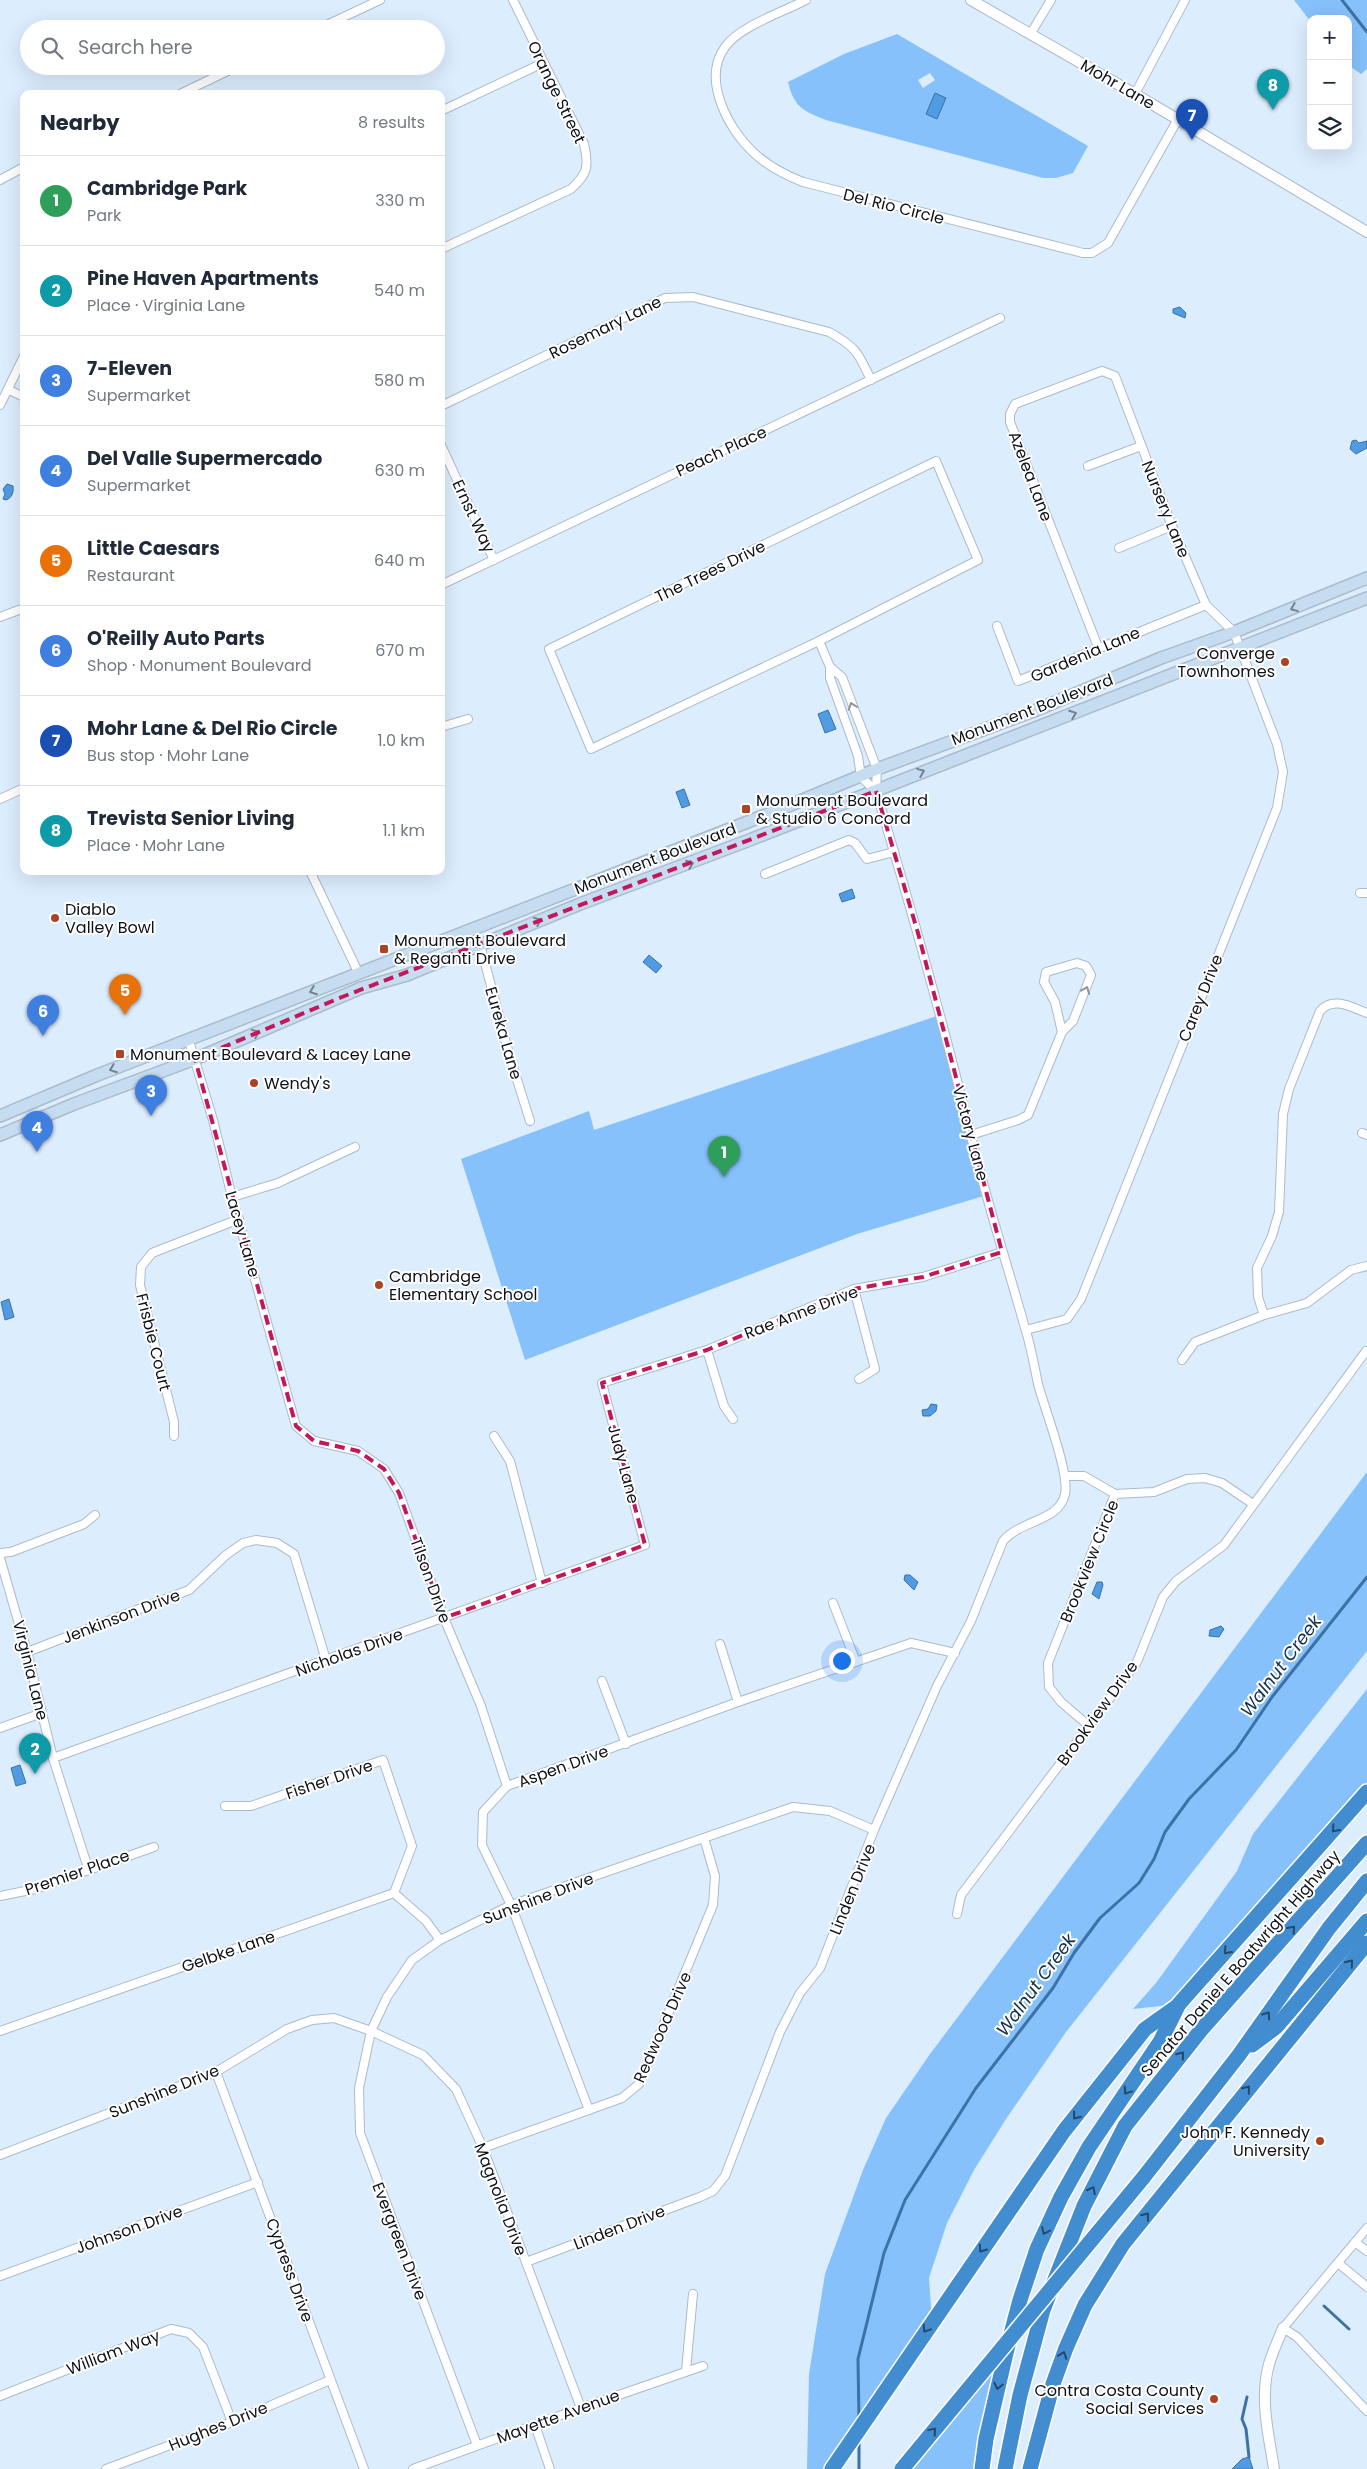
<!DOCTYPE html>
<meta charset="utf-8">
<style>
body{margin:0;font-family:Poppins,sans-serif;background:#f2f2f3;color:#1f2937}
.controls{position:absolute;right:15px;top:15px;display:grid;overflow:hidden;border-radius:10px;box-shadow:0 5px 20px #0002}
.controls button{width:45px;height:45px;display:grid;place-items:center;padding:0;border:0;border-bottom:1px solid #e0e1e3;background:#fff;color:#1f2937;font:25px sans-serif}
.you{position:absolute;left:841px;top:1660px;width:18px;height:18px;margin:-12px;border:4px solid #fff;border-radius:50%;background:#1a73e8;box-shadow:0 0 0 8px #1a73e833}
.badge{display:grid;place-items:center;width:32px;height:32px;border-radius:50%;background:#ac4424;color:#fff;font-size:16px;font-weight:700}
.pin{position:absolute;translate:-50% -41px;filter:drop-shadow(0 1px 2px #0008)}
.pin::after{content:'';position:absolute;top:26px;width:18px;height:15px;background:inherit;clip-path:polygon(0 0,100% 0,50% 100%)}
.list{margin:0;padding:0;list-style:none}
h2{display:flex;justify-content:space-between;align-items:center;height:65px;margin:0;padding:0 20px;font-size:21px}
h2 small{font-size:16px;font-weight:400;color:#747a83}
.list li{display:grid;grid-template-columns:32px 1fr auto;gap:15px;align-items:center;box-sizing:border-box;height:90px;padding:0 20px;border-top:1px solid #e0e1e3}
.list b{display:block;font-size:19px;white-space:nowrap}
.list p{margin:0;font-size:16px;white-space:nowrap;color:#747a83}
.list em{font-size:16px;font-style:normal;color:#747a83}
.icon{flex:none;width:28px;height:28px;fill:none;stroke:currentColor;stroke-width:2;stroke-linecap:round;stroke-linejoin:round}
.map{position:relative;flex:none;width:1367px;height:2469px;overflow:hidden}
.search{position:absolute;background:#fff;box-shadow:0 5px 20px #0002;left:20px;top:20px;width:425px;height:55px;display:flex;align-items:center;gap:12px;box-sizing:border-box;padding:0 18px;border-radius:28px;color:#747a83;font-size:19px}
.panel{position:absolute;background:#fff;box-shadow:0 5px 20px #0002;left:20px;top:90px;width:425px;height:785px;border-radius:10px}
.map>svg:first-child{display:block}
.green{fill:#86c1fb;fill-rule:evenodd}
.water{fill:#509be1;stroke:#3c72a5}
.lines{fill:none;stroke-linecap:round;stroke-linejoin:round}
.stream{stroke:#3c72a5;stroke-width:3}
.minor-casing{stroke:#abbbcb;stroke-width:10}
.tertiary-casing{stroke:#abbbcb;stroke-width:12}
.secondary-casing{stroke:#abbbcb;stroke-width:14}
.motorway-casing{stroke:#fff;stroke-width:18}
.minor{stroke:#fff;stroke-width:8}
.tertiary{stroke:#fff;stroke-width:10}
.secondary{stroke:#c6dcf1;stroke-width:11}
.motorway{stroke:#428cd0;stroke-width:15}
.motorway-bridge-casing{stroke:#fff;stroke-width:18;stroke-linecap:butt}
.motorway-bridge{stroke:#428cd0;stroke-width:15}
.oneway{stroke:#738290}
.oneway2{stroke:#939598}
.oneway3{stroke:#25496b}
.marked{fill:none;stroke:#c2185b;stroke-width:4;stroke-dasharray:10 6;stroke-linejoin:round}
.poi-dot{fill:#ac4424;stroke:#fff;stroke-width:2}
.labels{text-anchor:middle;stroke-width:4;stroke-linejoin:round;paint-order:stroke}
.street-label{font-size:16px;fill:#0e1319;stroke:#fff}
.poi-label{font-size:16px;fill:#0e1319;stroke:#fff;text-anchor:start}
.water-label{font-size:18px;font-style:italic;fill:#12324e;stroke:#fff}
</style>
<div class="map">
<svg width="1367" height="2469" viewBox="0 0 1367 2469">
<rect width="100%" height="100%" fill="#dcedfe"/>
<g class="green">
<polygon points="1294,0 1367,0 1367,69 1361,74 1348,65 1348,19 1311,19 1311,22"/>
<path d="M 897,34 L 1088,146 L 1073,173 L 1056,178 L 1043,178 L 826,120 C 803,111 794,107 788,82 L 844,54 ZM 930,73 L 935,80 L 923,88 L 918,80 Z"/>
<polygon points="940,1015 987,1195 857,1234 525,1360 461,1159 589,1111 594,1130"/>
<polygon points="1367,1472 1367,1651 1066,2032 1006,2119 974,2170 947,2223 929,2278 932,2321 832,2469 807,2469 809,2374 825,2274 863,2170 886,2118 930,2054"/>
<polygon points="1367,1689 1367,1792 1179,2004 1133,2009 1156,1983 1237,1871 1253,1834"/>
<polygon points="1006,2342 982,2469 902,2469"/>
</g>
<g class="water">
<polygon points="935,93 946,98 937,119 926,114"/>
<polygon points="1180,307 1186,313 1185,318 1173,313 1173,309"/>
<polygon points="1356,440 1359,443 1367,441 1367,448 1356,454 1350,449 1352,441"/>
<path d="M 7,484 L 13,486 C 14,492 12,498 6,500 L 3,499 L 5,494 L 3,489 Z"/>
<polygon points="828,710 836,729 825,733 818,714"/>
<polygon points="684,789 690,805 682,808 676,792"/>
<polygon points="852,889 855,898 842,902 839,894"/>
<polygon points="649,955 662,966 656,973 643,962"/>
<polygon points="9,1299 14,1317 5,1320 1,1302"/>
<polygon points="931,1404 937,1405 936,1411 930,1416 923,1416 922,1410 928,1409"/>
<polygon points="905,1575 910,1575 918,1582 914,1590 904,1580"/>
<polygon points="1097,1582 1102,1582 1103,1585 1099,1599 1092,1594"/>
<polygon points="1221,1626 1224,1629 1219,1637 1209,1636 1210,1630"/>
<polygon points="20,1765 26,1783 16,1786 11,1768"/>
<polygon points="1249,2457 1253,2469 1232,2469 1242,2459"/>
</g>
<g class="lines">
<g class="stream">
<polyline points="1342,0 1367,32"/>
<polyline points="1324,2306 1349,2329"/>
<polyline points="1247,2397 1242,2419 1246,2429 1249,2457"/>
<polyline points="859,2421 858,2359 884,2253 905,2200 976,2088 1053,1988 1074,1953 1100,1918 1139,1883 1154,1859 1165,1832 1189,1799 1236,1750 1272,1697 1367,1577"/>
<polyline points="859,2440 859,2469"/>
</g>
<defs>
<g id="minor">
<path d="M 806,0 C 783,12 740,26 725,47 C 701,80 729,130 754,153 C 768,166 785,175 803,182 L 1083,253 L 1092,253 L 1108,243 L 1178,119"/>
<polyline points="318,29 380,0"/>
<polyline points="1031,33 1051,0"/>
<polyline points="180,94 238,66"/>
<polyline points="1135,94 1185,0"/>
<polyline points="441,111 543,63"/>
<polyline points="0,180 24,167"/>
<path d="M 441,249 L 571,189 C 588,174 589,166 584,144 L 513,0"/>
<polyline points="9,390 24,397"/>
<polyline points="0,405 24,356"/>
<path d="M 441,406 L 665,298 L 693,297 L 829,332 C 856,347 858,352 871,380"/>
<polyline points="441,445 494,560"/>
<polygon points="936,461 978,560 819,641 591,749 549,649"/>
<polyline points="1088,466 1141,446"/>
<polyline points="1119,548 1172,526"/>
<polyline points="441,585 1000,318"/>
<polyline points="0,617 24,608"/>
<polyline points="997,626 1018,681 1206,605"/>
<polyline points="819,641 830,667"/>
<polyline points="441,727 468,719"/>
<polyline points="0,799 24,788"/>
<polyline points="310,871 359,974"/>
<polyline points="765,874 849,840 855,843 867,859 894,852"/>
<polyline points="1360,893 1367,893"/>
<polyline points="480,944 509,1054 530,1121"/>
<polyline points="189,1041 213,1120 232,1197 296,1426 314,1441 358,1451 384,1469 399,1493 444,1618 481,1706 507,1786"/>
<polyline points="1362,1133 1367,1135"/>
<polyline points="971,1135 1018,1120 1028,1115 1062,1032 1073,1021 1091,975 1086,966 1077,963 1046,972 1044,982 1055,1002 1062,1032"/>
<polyline points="232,1197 278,1183 355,1147"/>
<polyline points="854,1289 875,1369 859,1379"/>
<path d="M 1264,1315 L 1258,1297 L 1257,1268 L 1272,1236 L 1279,1212 L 1283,1114 L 1289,1089 L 1320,1011 C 1333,996 1351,1007 1367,1013"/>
<polyline points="1026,1330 1067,1319 1081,1299 1277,808 1283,772 1277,744 1234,632 1206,605 1172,526 1115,376 1102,371 1015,404 1010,414 1010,422 1098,647"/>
<polyline points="707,1350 724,1406 733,1419"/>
<polyline points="1182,1360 1195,1342 1264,1315 1307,1303 1351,1270 1367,1266"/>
<polyline points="174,1436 174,1422 140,1285 141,1267 152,1253 239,1219"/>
<polyline points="494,1436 510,1461 542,1583"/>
<polyline points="1065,1476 1084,1476 1115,1494"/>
<polyline points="0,1553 11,1552 84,1524 95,1515"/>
<polyline points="0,1558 27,1652 53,1758 88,1868"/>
<polyline points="833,1603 856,1662"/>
<polyline points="720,1644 738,1702"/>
<polyline points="27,1652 189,1590 226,1555 243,1543 256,1540 277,1543 294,1554 326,1660"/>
<polyline points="602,1681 626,1744"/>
<polyline points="1089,1726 1061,1702 1049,1687 1048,1663 1115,1494 1154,1492 1187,1479 1205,1478 1222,1483 1253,1504"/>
<polyline points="0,1728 42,1713"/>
<polyline points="53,1758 645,1545 602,1383 707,1350 854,1289 923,1277 1002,1252"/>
<polyline points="225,1806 251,1806 383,1760 412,1846 394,1893"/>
<polyline points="0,1896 35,1889 154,1847"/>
<polyline points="957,1914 961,1895 1137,1662 1163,1597 1176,1581 1224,1545 1366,1351"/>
<polyline points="0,2031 394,1893 426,1921 440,1940"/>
<polyline points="216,2072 364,2469"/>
<polyline points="589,2110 511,1905 482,1845 483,1812 507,1786 738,1702 911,1643 955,1653"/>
<polyline points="483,2148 622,2098 639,2084 713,1905 715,1876 704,1838"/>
<polyline points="0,2155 216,2072 287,2029 312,2020 334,2018 371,2031 387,1997 412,1960 440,1940 511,1905 793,1807 830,1811 874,1830"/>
<polyline points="1367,2228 1283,2328 1297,2337 1367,2411"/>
<polyline points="1356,2243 1367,2251"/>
<path d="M 526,2262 L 700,2197 L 713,2191 L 725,2176 L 780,2032 L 800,1993 L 820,1968 L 874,1830 L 937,1686 L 971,1621 L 1003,1541 C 1022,1519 1059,1522 1065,1494 C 1070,1474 1044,1407 1038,1384 C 1034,1365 1031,1346 1025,1328 C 1008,1267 988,1206 973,1144 C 944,1025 911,908 876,791 L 877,769 L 842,677 L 830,667 L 830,678 L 858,756 L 861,777 L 876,791"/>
<polyline points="1338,2263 1367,2287"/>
<polyline points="0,2276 258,2182"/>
<polyline points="686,2371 693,2294"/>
<polyline points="0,2396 171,2329 189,2333 203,2347 232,2422"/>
<polyline points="535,2425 550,2469"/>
<polyline points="477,2445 360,2133 359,2088 371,2031 423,2055 456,2089 483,2148 581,2408"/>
<polyline points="106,2469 232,2422 330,2380"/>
<polyline points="413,2469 581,2408 703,2366"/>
</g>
<g id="tertiary">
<polyline points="971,0 1135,94 1367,232"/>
<path d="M 1274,2469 C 1269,2436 1260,2402 1268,2368 C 1271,2355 1278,2341 1283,2328"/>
</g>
<g id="secondary">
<polyline points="0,1116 95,1076 781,809 877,769 1034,711 1161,658 1234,632 1367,578"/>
<polyline points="0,1135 74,1104 195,1059 361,988 407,975 580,904 747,841 1367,598"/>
</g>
<g id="motorway">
<polyline points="1252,2045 1276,2027 1367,1921"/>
<polyline points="1143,2178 1239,2055 1329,1928 1367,1881"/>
<polyline points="832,2469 1064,2131 1145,2029 1176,2007"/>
<polyline points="982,2469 986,2439 1006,2353 1020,2300 1037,2249 1061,2197 1089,2147 1160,2042 1179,2004 1367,1792"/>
<polyline points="1005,2469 1020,2395 1043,2310 1084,2206 1125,2126 1201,2030 1367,1843"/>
<polyline points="1030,2469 1053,2384 1066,2348 1085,2305 1123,2244 1367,1943"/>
</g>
</defs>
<use href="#minor" class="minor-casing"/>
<use href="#tertiary" class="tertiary-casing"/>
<use href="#secondary" class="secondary-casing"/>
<use href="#motorway" class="motorway-casing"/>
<use href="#minor" class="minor"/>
<use href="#tertiary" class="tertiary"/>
<use href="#secondary" class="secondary"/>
<use href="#motorway" class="motorway"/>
<defs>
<polyline id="motorway-bridge" points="902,2469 1143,2178"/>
</defs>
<use href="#motorway-bridge" class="motorway-bridge-casing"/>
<use href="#motorway-bridge" class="motorway-bridge"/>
</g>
<defs><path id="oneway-chevron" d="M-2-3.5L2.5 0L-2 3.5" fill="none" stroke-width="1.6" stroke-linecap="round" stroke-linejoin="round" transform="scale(1.25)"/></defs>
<g class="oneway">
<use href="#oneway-chevron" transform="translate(1294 608) rotate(158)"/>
<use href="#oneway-chevron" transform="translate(1073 714) rotate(-21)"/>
<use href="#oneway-chevron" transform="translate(921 772) rotate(-22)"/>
<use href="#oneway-chevron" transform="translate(690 864) rotate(-21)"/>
<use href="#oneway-chevron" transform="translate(538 921) rotate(-22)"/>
<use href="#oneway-chevron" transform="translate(313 991) rotate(159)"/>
<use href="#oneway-chevron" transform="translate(256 1033) rotate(-23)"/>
<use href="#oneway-chevron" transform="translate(113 1069) rotate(159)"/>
</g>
<g class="oneway2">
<use href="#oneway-chevron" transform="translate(852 706) rotate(-110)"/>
<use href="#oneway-chevron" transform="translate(1086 990) rotate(-68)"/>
</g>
<g class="oneway3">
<use href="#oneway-chevron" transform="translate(1335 1829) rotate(132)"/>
<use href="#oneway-chevron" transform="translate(1292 1929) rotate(-49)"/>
<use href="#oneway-chevron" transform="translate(1227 1951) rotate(132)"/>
<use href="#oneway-chevron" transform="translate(1350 1963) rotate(-51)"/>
<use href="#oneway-chevron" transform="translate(1267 2015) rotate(-55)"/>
<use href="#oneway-chevron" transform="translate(1181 2055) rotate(-52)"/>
<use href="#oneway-chevron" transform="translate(1247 2089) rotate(-51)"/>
<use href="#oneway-chevron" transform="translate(1127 2091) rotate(124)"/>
<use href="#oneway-chevron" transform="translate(1076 2116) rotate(128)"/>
<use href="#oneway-chevron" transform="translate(1092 2190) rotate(-63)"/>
<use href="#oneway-chevron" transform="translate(1146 2216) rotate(-52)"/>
<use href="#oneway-chevron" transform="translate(1045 2231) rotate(115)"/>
<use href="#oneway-chevron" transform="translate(982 2249) rotate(125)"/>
<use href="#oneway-chevron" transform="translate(926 2329) rotate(124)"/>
<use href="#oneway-chevron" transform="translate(1063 2355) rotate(-70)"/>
<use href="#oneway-chevron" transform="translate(998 2386) rotate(103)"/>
<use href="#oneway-chevron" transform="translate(933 2431) rotate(-50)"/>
</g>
<path class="marked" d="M 876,791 L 918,933 L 1002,1252 L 923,1277 L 854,1289 L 707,1350 L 602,1383 L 645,1545 L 444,1618 L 399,1493 L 384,1469 L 358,1451 L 314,1441 L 296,1426 L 195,1059 L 342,997 Z"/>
<g class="poi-dot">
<circle cx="1285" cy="662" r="5"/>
<rect x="741" y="804" width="10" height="10" rx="2.5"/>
<circle cx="55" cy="918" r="5"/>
<rect x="379" y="944" width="10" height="10" rx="2.5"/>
<rect x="115" y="1049" width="10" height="10" rx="2.5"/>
<circle cx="254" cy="1083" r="5"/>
<circle cx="379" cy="1285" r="5"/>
<circle cx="1320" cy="2141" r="5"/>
<circle cx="1214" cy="2399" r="5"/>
</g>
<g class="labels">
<g class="street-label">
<text transform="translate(1118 84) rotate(30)" y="6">Mohr Lane</text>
<text transform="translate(557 92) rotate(64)" y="6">Orange Street</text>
<text transform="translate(894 206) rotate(14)" y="6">Del Rio Circle</text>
<text transform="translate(605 327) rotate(-26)" y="6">Rosemary Lane</text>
<text transform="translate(721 451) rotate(-25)" y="6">Peach Place</text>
<text transform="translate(1031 476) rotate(69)" y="6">Azelea Lane</text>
<text transform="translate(1166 509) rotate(68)" y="6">Nursery Lane</text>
<text transform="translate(474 516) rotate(65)" y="6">Ernst Way</text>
<text transform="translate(710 571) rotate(-26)" y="6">The Trees Drive</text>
<text transform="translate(1085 654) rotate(-23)" y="6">Gardenia Lane</text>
<text transform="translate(1032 709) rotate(-21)" y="6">Monument Boulevard</text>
<text transform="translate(655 858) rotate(-21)" y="6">Monument Boulevard</text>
<text transform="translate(1200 998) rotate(-68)" y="6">Carey Drive</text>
<text transform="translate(504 1033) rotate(74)" y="6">Eureka Lane</text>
<text transform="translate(971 1133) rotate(75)" y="6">Victory Lane</text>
<text transform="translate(243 1234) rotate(74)" y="6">Lacey Lane</text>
<text transform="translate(801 1312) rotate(-21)" y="6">Rae Anne Drive</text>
<text transform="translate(154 1342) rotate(76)" y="6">Frisbie Court</text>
<text transform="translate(624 1464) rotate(75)" y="6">Judy Lane</text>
<text transform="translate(1089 1561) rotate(-68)" y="6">Brookview Circle</text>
<text transform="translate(431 1580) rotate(70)" y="6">Tilson Drive</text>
<text transform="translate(121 1616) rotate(-21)" y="6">Jenkinson Drive</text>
<text transform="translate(349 1652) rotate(-20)" y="6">Nicholas Drive</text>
<text transform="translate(31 1670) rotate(76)" y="6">Virginia Lane</text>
<text transform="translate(1097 1713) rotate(-54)" y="6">Brookview Drive</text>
<text transform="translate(563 1766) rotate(-20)" y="6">Aspen Drive</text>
<text transform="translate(329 1779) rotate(-19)" y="6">Fisher Drive</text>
<text transform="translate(77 1872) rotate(-19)" y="6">Premier Place</text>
<text transform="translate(852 1889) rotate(-68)" y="6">Linden Drive</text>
<text transform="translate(538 1898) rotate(-21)" y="6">Sunshine Drive</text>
<text transform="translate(228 1951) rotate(-19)" y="6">Gelbke Lane</text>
<text transform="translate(1240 1963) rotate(-49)" y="6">Senator Daniel E Boatwright Highway</text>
<text transform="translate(662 2027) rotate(-66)" y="6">Redwood Drive</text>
<text transform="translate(164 2091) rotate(-22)" y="6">Sunshine Drive</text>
<text transform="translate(501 2199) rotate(69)" y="6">Magnolia Drive</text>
<text transform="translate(619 2227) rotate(-21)" y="6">Linden Drive</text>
<text transform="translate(129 2229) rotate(-20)" y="6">Johnson Drive</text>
<text transform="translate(400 2241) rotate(69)" y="6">Evergreen Drive</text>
<text transform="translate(290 2270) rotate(70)" y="6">Cypress Drive</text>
<text transform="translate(113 2352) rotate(-21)" y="6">William Way</text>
<text transform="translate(558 2416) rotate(-20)" y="6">Mayette Avenue</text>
<text transform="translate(218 2426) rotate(-22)" y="6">Hughes Drive</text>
</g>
<g class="poi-label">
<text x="1275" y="659" text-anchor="end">Converge<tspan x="1275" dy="18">Townhomes</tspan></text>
<text x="756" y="806">Monument Boulevard<tspan x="756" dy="18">&amp; Studio 6 Concord</tspan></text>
<text x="65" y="915">Diablo<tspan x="65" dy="18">Valley Bowl</tspan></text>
<text x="394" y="946">Monument Boulevard<tspan x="394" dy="18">&amp; Reganti Drive</tspan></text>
<text x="130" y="1060">Monument Boulevard &amp; Lacey Lane</text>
<text x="264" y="1089">Wendy's</text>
<text x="389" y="1282">Cambridge<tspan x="389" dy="18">Elementary School</tspan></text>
<text x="1310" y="2138" text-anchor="end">John F. Kennedy<tspan x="1310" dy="18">University</tspan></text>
<text x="1204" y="2396" text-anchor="end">Contra Costa County<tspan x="1204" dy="18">Social Services</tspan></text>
</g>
<g class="water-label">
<text transform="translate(1281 1666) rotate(-53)" y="6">Walnut Creek</text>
<text transform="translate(1036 1985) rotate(-54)" y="6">Walnut Creek</text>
</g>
</g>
</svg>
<div class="controls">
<button>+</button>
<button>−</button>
<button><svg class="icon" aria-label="layers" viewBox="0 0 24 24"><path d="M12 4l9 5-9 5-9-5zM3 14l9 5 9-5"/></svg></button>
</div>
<div class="you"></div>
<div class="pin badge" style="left:724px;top:1177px;background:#2e9e5b">1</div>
<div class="pin badge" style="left:35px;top:1774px;background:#0f9aa8">2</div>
<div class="pin badge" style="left:151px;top:1116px;background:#3f7fe0">3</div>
<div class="pin badge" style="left:37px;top:1152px;background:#3f7fe0">4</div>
<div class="pin badge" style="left:125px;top:1015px;background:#e8710a">5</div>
<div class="pin badge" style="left:43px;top:1036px;background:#3f7fe0">6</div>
<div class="pin badge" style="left:1192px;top:140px;background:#1a4fb4">7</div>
<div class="pin badge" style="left:1273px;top:110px;background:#0f9aa8">8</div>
<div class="search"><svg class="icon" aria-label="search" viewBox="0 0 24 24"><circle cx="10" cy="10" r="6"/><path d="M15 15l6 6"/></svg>Search here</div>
<section class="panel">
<h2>Nearby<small>8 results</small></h2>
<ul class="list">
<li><span class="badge" style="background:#2e9e5b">1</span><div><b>Cambridge Park</b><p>Park</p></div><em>330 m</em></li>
<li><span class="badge" style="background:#0f9aa8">2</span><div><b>Pine Haven Apartments</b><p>Place · Virginia Lane</p></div><em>540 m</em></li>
<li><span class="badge" style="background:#3f7fe0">3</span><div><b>7-Eleven</b><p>Supermarket</p></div><em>580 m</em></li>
<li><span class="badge" style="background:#3f7fe0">4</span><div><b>Del Valle Supermercado</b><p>Supermarket</p></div><em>630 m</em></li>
<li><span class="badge" style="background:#e8710a">5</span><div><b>Little Caesars</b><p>Restaurant</p></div><em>640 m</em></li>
<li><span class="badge" style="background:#3f7fe0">6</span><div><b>O'Reilly Auto Parts</b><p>Shop · Monument Boulevard</p></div><em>670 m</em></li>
<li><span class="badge" style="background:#1a4fb4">7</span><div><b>Mohr Lane &amp; Del Rio Circle</b><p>Bus stop · Mohr Lane</p></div><em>1.0 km</em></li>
<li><span class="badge" style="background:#0f9aa8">8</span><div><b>Trevista Senior Living</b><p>Place · Mohr Lane</p></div><em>1.1 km</em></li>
</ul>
</section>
</div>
